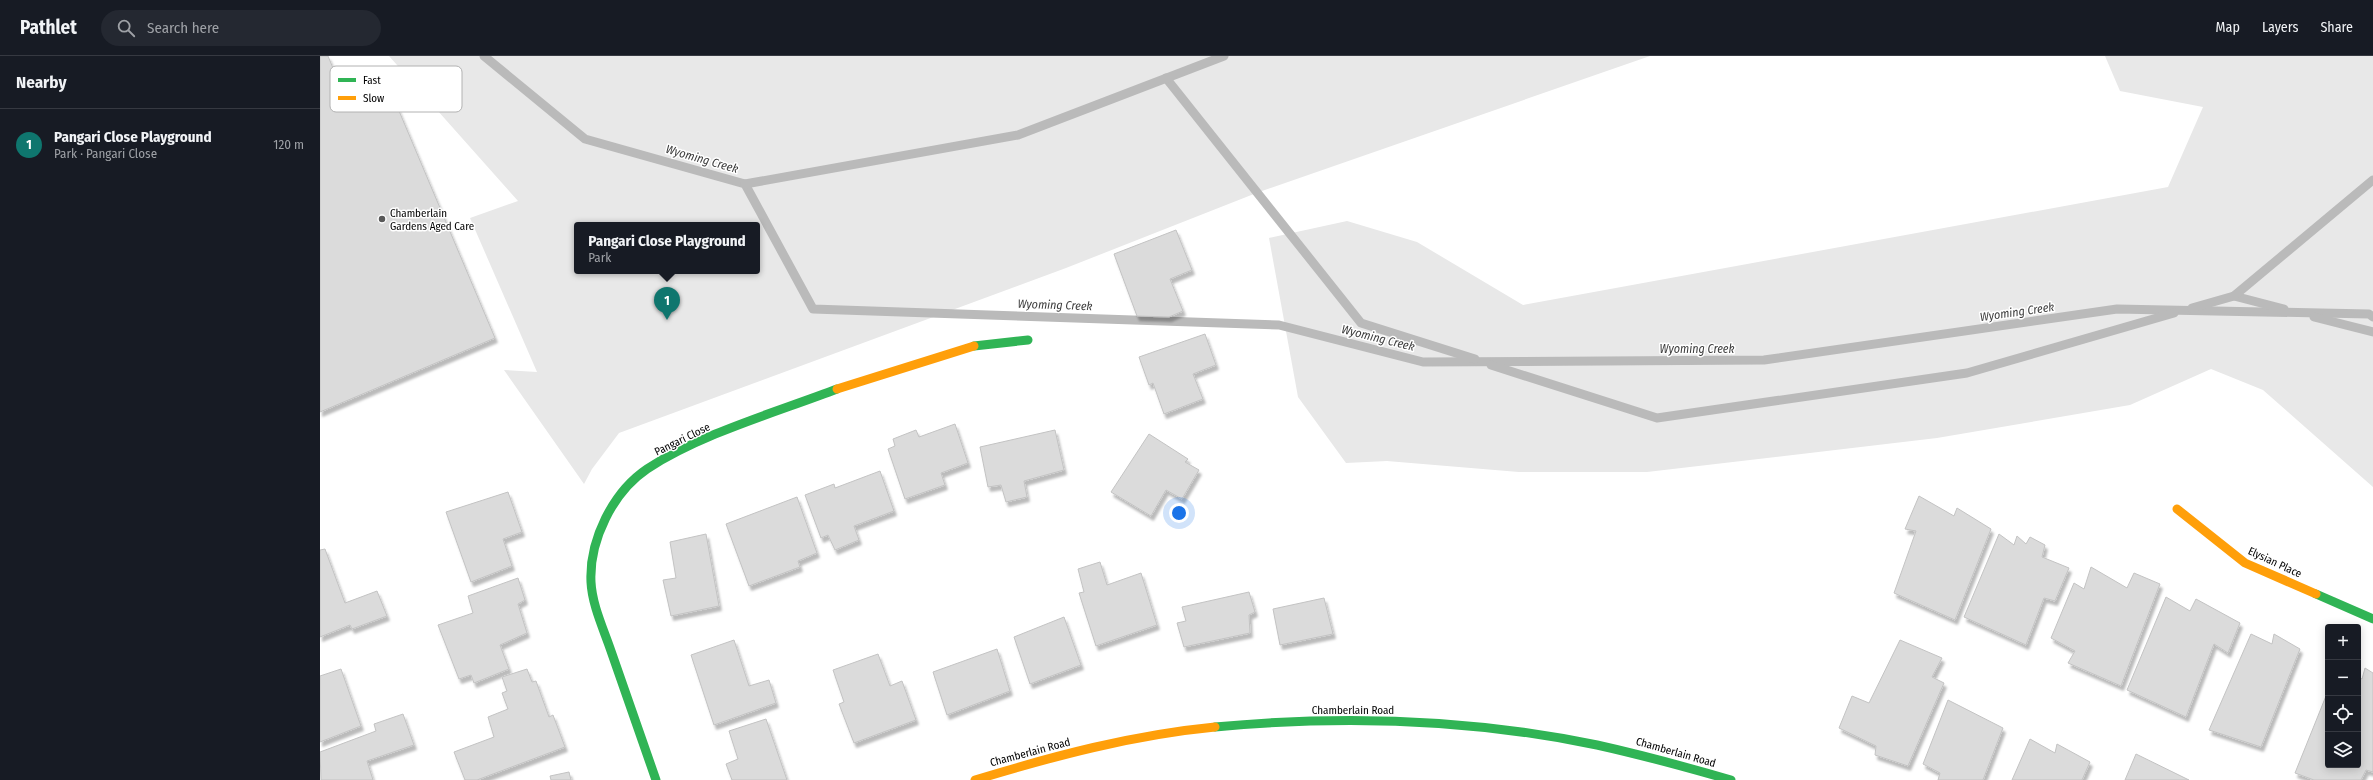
<!DOCTYPE html>
<meta charset="utf-8">
<style>
body{margin:0;font-family:"Fira Sans Condensed",sans-serif;background:#242831;color:#f1f3f6}
.controls{position:absolute;right:12px;bottom:12px;display:grid;overflow:hidden;border-radius:4px;box-shadow:0 2px 10px #0003}
.controls button{width:36px;height:36px;display:grid;place-items:center;padding:0;border:0;border-bottom:1px solid #363941;background:#171b24;color:#f1f3f6;font:20px sans-serif}
.you{position:absolute;left:859px;top:457px;width:14px;height:14px;margin:-10px;border:3px solid #fff;border-radius:50%;background:#1a73e8;box-shadow:0 0 0 6px #1a73e833}
.badge{display:grid;place-items:center;width:26px;height:26px;border-radius:50%;background:#0f766e;color:#fff;font-size:13px;font-weight:700}
.pin{position:absolute;translate:-50% -33px;filter:drop-shadow(0 1px 2px #0008)}
.pin::after{content:'';position:absolute;top:21px;width:14px;height:12px;background:inherit;clip-path:polygon(0 0,100% 0,50% 100%)}
.popup{position:absolute;left:254px;top:166px;width:186px;height:52px;box-sizing:border-box;display:grid;place-content:center;border-radius:4px;background:#171b24;filter:drop-shadow(0 1px 3px #0005);font-size:13px;white-space:nowrap;color:#9ea1a6}
.popup b{font-size:15px;color:#f1f3f6}
.popup::after{content:'';position:absolute;left:50%;top:100%;margin-left:-8px;border:8px solid transparent;border-top-color:#171b24}
.list{margin:0;padding:0;list-style:none}
h2{display:flex;justify-content:space-between;align-items:center;height:52px;margin:0;padding:0 16px;font-size:17px}
h2 small{font-size:13px;font-weight:400;color:#9ea1a6}
.list li{display:grid;grid-template-columns:26px 1fr auto;gap:12px;align-items:center;box-sizing:border-box;height:72px;padding:0 16px;border-top:1px solid #363941}
.list b{display:block;font-size:15px;white-space:nowrap}
.list p{margin:0;font-size:13px;white-space:nowrap;color:#9ea1a6}
.list em{font-size:13px;font-style:normal;color:#9ea1a6}
.icon{flex:none;width:22px;height:22px;fill:none;stroke:currentColor;stroke-width:2;stroke-linecap:round;stroke-linejoin:round}
.map{position:relative;flex:none;width:2053px;height:724px;overflow:hidden}
header{display:flex;align-items:center;gap:24px;box-sizing:border-box;height:56px;padding:0 20px;background:#171b24;border-bottom:1px solid #363941}
header strong{font-size:19px}
nav{display:flex;gap:22px;margin-inline-start:auto;font-size:14px}
.search{width:280px;height:36px;background:#242831;display:flex;align-items:center;gap:10px;box-sizing:border-box;padding:0 14px;border-radius:22px;color:#9ea1a6;font-size:15px}
main{display:flex}
aside{flex:1;background:#171b24}
.map>svg:first-child{display:block}
.green{fill:#e8e8e8;fill-rule:evenodd}
.lines{fill:none;stroke-linecap:round;stroke-linejoin:round}
.stream{stroke:#bababa;stroke-width:9}
.building{fill:#dbdbdb;stroke:#c3c3c3;filter:url(#shadow)}
.fast{stroke:#30b455;stroke-width:9}
.slow{stroke:#ff9f0a;stroke-width:9}
.poi-dot{fill:#595959;stroke:#fff;stroke-width:1.5}
.labels{text-anchor:middle;stroke-width:3;stroke-linejoin:round;paint-order:stroke}
.poi-label{font-size:11px;fill:#000;stroke:#fff;text-anchor:start}
.street-label{font-size:11px;fill:#000;stroke:#fff}
.water-label{font-size:12px;font-style:italic;fill:#3d3d3d;stroke:#fff}
.key{fill:#fff;stroke:#b2b2b2;stroke-width:1}
.key-label{font-size:11px;fill:#000}
</style>
<header>
<strong>Pathlet</strong>
<div class="search"><svg class="icon" aria-label="search" viewBox="0 0 24 24"><circle cx="10" cy="10" r="6"/><path d="M15 15l6 6"/></svg>Search here</div>
<nav><a>Map</a><a>Layers</a><a>Share</a></nav>
</header>
<main>
<aside>
<h2>Nearby<small></small></h2>
<ul class="list">
<li><span class="badge">1</span><div><b>Pangari Close Playground</b><p>Park · Pangari Close</p></div><em>120 m</em></li>
</ul>
</aside>
<div class="map">
<svg width="2053" height="724" viewBox="0 0 2053 724">
<defs>
<filter id="shadow"><feDropShadow dx="2.5" dy="4.5" stdDeviation="1" flood-color="#0004"/></filter>
</defs>
<rect width="100%" height="100%" fill="#fff"/>
<g class="green">
<path d="M 69,0 L 1330,0 L 939,136 L 746,212 L 299,377 L 272,413 L 264,428 L 184,314 L 217,316 L 150,162 L 198,145 ZM 257,169 L 437,169 L 437,215 L 257,215 Z"/>
<polygon points="1785,0 2053,0 2053,431 1943,334 1891,313 1810,349 1617,382 1327,416 1199,416 1067,405 1026,407 978,341 949,182 1027,165 1097,186 1203,249 1848,131 1883,51 1800,35"/>
</g>
<g class="lines">
<g class="stream">
<polyline points="164,0 265,83 425,128 493,253 959,269 1103,306 1444,304 1797,253 2049,258 2053,261"/>
<polyline points="846,22 1041,267 1155,303"/>
<polyline points="425,128 698,79 904,0"/>
<polyline points="1914,240 1964,253"/>
<polyline points="1872,252 1914,240 2053,124"/>
<polyline points="1994,261 2053,276"/>
<polyline points="1171,309 1337,362 1647,317 1854,257"/>
</g>
</g>
<g class="building">
<polygon points="0,0 8,0 17,22 30,15 34,25 45,22 54,44 71,36 175,282 0,356"/>
<polygon points="856,174 872,214 850,223 863,255 849,261 817,260 794,198"/>
<polygon points="885,278 896,309 873,318 883,343 844,358 833,327 829,329 819,301"/>
<polygon points="635,368 648,407 621,417 625,429 585,443 568,393 575,390 573,383 596,374 599,381"/>
<polygon points="735,374 744,414 704,425 707,441 686,446 681,429 668,431 660,391"/>
<polygon points="829,378 868,403 865,406 879,414 862,443 846,434 831,460 791,436"/>
<polygon points="560,415 574,455 534,470 539,484 515,494 508,479 501,482 485,439 514,428 515,432"/>
<polygon points="188,436 202,476 183,483 192,510 151,526 126,456"/>
<polygon points="1599,440 1634,460 1637,452 1671,473 1635,564 1574,537 1596,475 1585,473"/>
<polygon points="477,441 497,497 478,505 480,511 429,530 406,468"/>
<polygon points="386,478 399,550 351,560 343,524 356,522 350,486"/>
<polygon points="1679,478 1694,489 1697,480 1706,488 1710,481 1725,489 1722,501 1749,512 1735,545 1724,542 1706,589 1644,561"/>
<polygon points="5,493 25,547 57,535 67,560 32,573 30,569 0,581 0,494"/>
<polygon points="780,506 787,529 821,517 837,569 776,590 759,537 764,536 758,513"/>
<polygon points="1771,511 1807,532 1814,517 1840,528 1801,630 1748,607 1755,595 1731,582 1754,527 1764,533"/>
<polygon points="198,522 205,544 198,548 207,577 180,589 189,613 154,627 151,619 139,623 118,569 153,557 148,540"/>
<polygon points="929,536 935,556 929,559 930,577 864,591 857,567 866,565 862,551"/>
<polygon points="1846,541 1870,555 1876,543 1920,567 1908,597 1894,588 1866,661 1807,634"/>
<polygon points="1004,542 1013,578 960,589 953,553"/>
<polygon points="744,561 761,609 710,628 694,581"/>
<polygon points="1931,578 1952,588 1954,578 1980,593 1941,691 1889,674"/>
<polygon points="414,584 429,630 449,624 456,647 394,669 371,599"/>
<polygon points="1580,584 1622,602 1612,621 1624,627 1588,710 1555,699 1556,690 1519,672 1532,640 1549,647"/>
<polygon points="677,593 690,635 627,659 613,616"/>
<polygon points="558,598 570,630 582,625 596,664 534,687 519,648 524,646 513,614"/>
<polygon points="2045,612 2053,617 2053,716 2046,714 2041,724 1994,724 1975,717 2008,635 2008,709 2038,709 2038,620 2042,623"/>
<polygon points="21,613 41,670 0,686 0,620"/>
<polygon points="207,613 212,626 216,625 229,661 233,659 245,691 157,724 145,724 134,696 174,681 168,661 188,653 182,637 187,635 182,621"/>
<polygon points="1628,644 1683,672 1663,724 1618,724 1620,717 1603,708"/>
<polygon points="83,658 94,689 47,705 53,724 1,724 0,696 56,675 54,668"/>
<polygon points="446,663 467,724 412,724 406,708 418,703 409,675"/>
<polygon points="1710,683 1735,697 1737,688 1770,706 1762,724 1692,724"/>
<polygon points="1816,698 1869,724 1805,724"/>
<polygon points="249,716 251,724 231,724 230,720"/>
</g>
<g class="lines">
<g class="fast">
<polyline points="654,290 708,284"/>
<polyline points="1996,538 2053,563"/>
<path d="M 895,671 C 1021,659 1152,663 1277,689 C 1322,699 1366,711 1411,724"/>
<path d="M 336,724 C 321,681 306,638 291,595 C 284,574 272,549 271,526 C 269,484 293,436 327,413 C 380,378 457,356 517,333"/>
</g>
<g class="slow">
<polyline points="517,333 654,290"/>
<polyline points="1857,453 1925,507 1996,538"/>
<path d="M 655,724 C 734,700 812,679 895,671"/>
</g>
</g>
<circle class="poi-dot" cx="62" cy="163" r="4"/>
<g class="labels">
<g class="poi-label">
<text x="70" y="161">Chamberlain<tspan x="70" dy="13">Gardens Aged Care</tspan></text>
</g>
<g class="street-label">
<text transform="translate(362 383) rotate(-26)" y="4">Pangari Close</text>
<text transform="translate(1955 506) rotate(25)" y="4">Elysian Place</text>
<text x="1033" y="658">Chamberlain Road</text>
<text transform="translate(710 696) rotate(-15)" y="4">Chamberlain Road</text>
<text transform="translate(1356 696) rotate(16)" y="4">Chamberlain Road</text>
</g>
<g class="water-label">
<text transform="translate(382 103) rotate(16)" y="4">Wyoming Creek</text>
<text transform="translate(735 249) rotate(2)" y="4">Wyoming Creek</text>
<text transform="translate(1697 256) rotate(-8)" y="4">Wyoming Creek</text>
<text transform="translate(1058 282) rotate(14)" y="4">Wyoming Creek</text>
<text x="1377" y="297">Wyoming Creek</text>
</g>
</g>
<rect x="10" y="10" width="132" height="46" rx="6" class="key"/>
<rect x="18" y="22" width="18" height="4" fill="#30b455"/>
<rect x="18" y="40" width="18" height="4" fill="#ff9f0a"/>
<g class="key-label">
<text x="43" y="28">Fast</text>
<text x="43" y="46">Slow</text>
</g>
</svg>
<div class="controls">
<button>+</button>
<button>−</button>
<button><svg class="icon" aria-label="locate" viewBox="0 0 24 24"><circle cx="12" cy="12" r="6"/><path d="M12 2v4M12 18v4M2 12h4M18 12h4"/></svg></button>
<button><svg class="icon" aria-label="layers" viewBox="0 0 24 24"><path d="M12 4l9 5-9 5-9-5zM3 14l9 5 9-5"/></svg></button>
</div>
<div class="you"></div>
<div class="pin badge" style="left:347px;top:264px">1</div>
<div class="popup"><b>Pangari Close Playground</b>Park</div>
</div>
</main>
